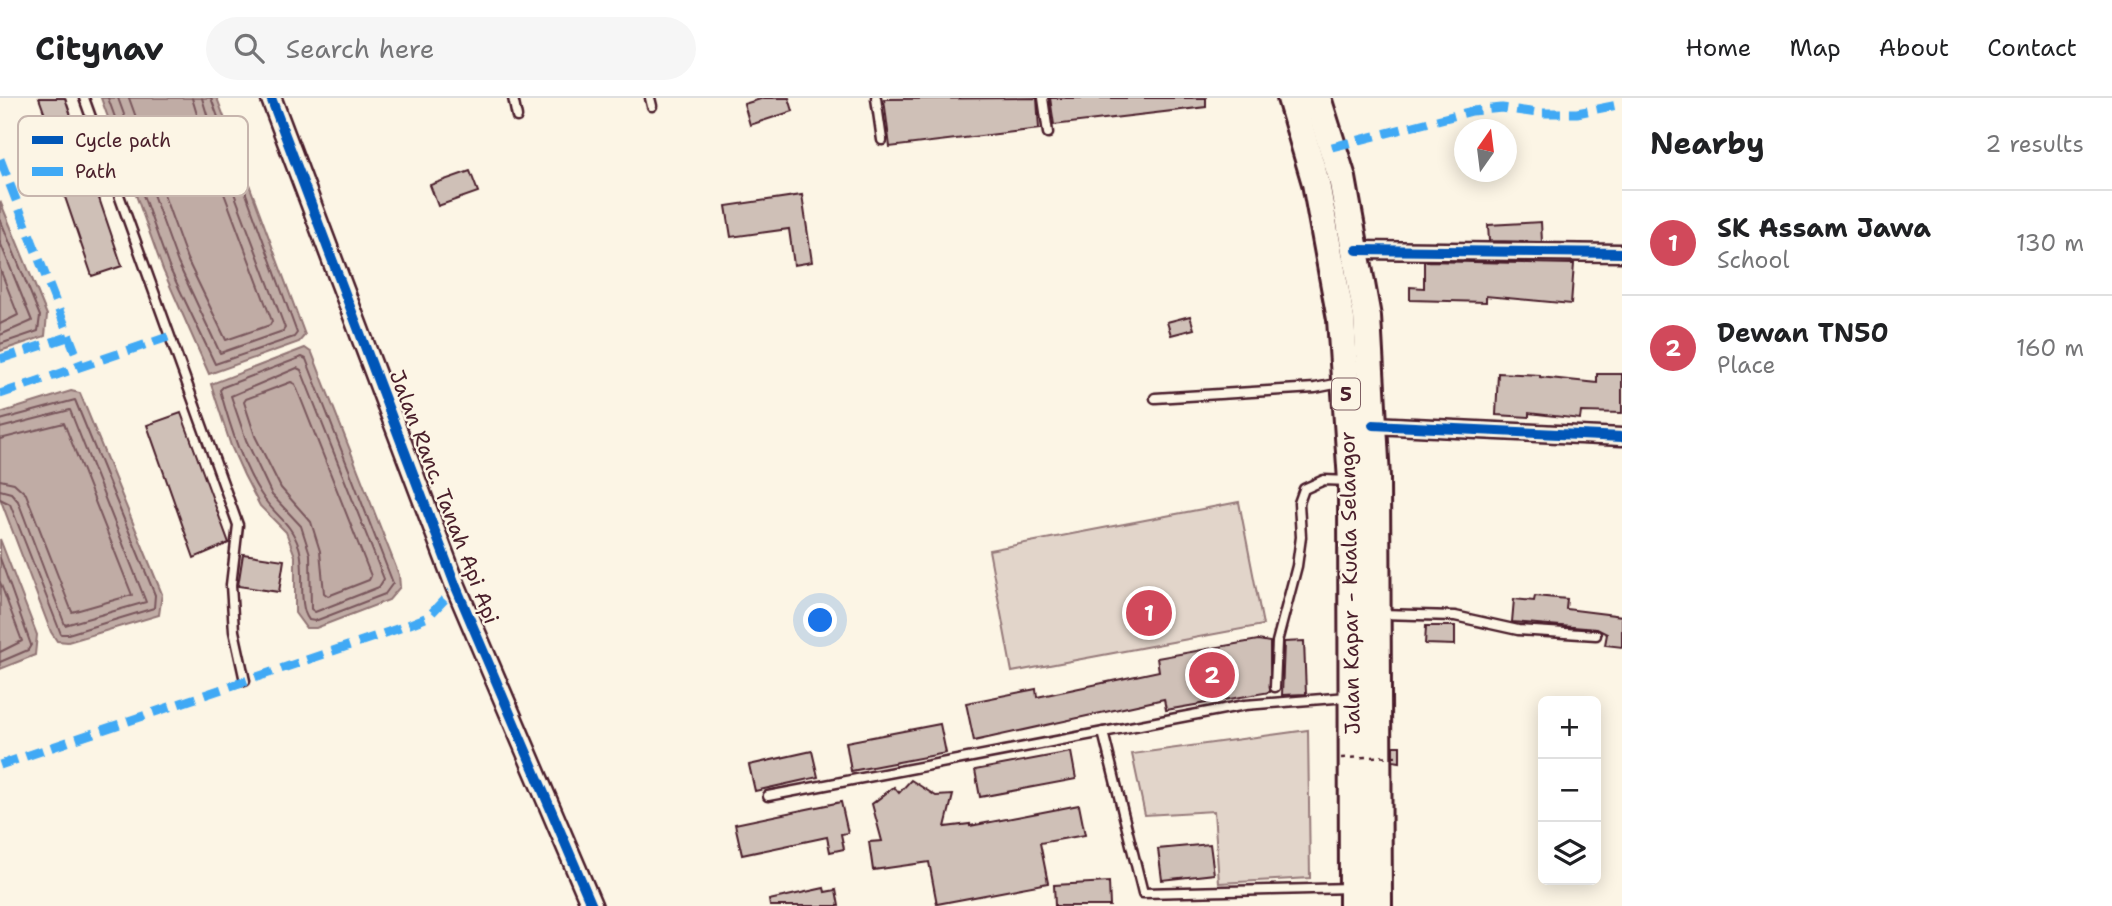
<!DOCTYPE html>
<meta charset="utf-8">
<style>
body{margin:0;font-family:"Shantell Sans",sans-serif;background:#f6f6f6;color:#202124}
.controls{position:absolute;right:21px;bottom:21px;display:grid;overflow:hidden;border-radius:10px;box-shadow:0 4px 18px #0003}
.controls button{width:63px;height:63px;display:grid;place-items:center;padding:0;border:0;border-bottom:2px solid #e0e0e0;background:#fff;color:#202124;font:35px sans-serif}
.compass{position:absolute;left:1454px;top:21px;width:63px;height:63px;border-radius:50%;background:#fff;box-shadow:0 4px 18px #0003;rotate:14deg}
.you{position:absolute;left:821px;top:523px;width:24px;height:24px;margin:-18px;border:5px solid #fff;border-radius:50%;background:#1a73e8;box-shadow:0 0 0 10px #1a73e833}
.badge{display:grid;place-items:center;width:46px;height:46px;border-radius:50%;background:#d1495b;color:#fff;font-size:23px;font-weight:700}
.pin{position:absolute;translate:-50% -50%;border:4px solid #fff;box-shadow:0 2px 7px #0006}
.list{margin:0;padding:0;list-style:none}
h2{display:flex;justify-content:space-between;align-items:center;height:91px;margin:0;padding:0 28px;font-size:30px}
h2 small{font-size:23px;font-weight:400;color:#757577}
.list li{display:grid;grid-template-columns:46px 1fr auto;gap:21px;align-items:center;box-sizing:border-box;height:105px;padding:0 28px;border-top:2px solid #e0e0e0}
.list b{display:block;font-size:26px;white-space:nowrap}
.list p{margin:0;font-size:23px;white-space:nowrap;color:#757577}
.list em{font-size:23px;font-style:normal;color:#757577}
.icon{flex:none;width:38px;height:38px;fill:none;stroke:currentColor;stroke-width:2;stroke-linecap:round;stroke-linejoin:round}
.map{position:relative;flex:none;width:1622px;height:808px;overflow:hidden}
header{display:flex;align-items:center;gap:42px;box-sizing:border-box;height:98px;padding:0 35px;background:#fff;border-bottom:2px solid #e0e0e0}
header strong{font-size:33px}
nav{display:flex;gap:38px;margin-inline-start:auto;font-size:24px}
.search{width:490px;height:63px;background:#f6f6f6;display:flex;align-items:center;gap:18px;box-sizing:border-box;padding:0 24px;border-radius:38px;color:#757577;font-size:26px}
main{display:flex}
aside{flex:1;background:#fff}
.map>svg:first-child{display:block}
.green{fill:#e2d5ca;stroke:#967a7a;stroke-width:2}
.water{fill:#c0aca5;stroke:#917474;stroke-width:2}
.lines{fill:none;stroke-linecap:round;stroke-linejoin:round}
.shore{stroke:#79575c;stroke-width:2}
.building{fill:#cfc0b7;stroke:#4a1f2b;stroke-width:2}
.service-casing{stroke:#4a1f2b;stroke-width:13}
.minor-casing{stroke:#4a1f2b;stroke-width:21}
.tertiary-casing{stroke:#4a1f2b;stroke-width:24}
.trunk-casing{stroke:#4a1f2b;stroke-width:32}
.service{stroke:#fcf5e5;stroke-width:8}
.minor{stroke:#fcf5e5;stroke-width:16}
.tertiary{stroke:#fcf5e5;stroke-width:19}
.trunk{stroke:#fcf5e5;stroke-width:26}
.path-bridge{stroke:#4a1f2b;stroke-width:2.5;stroke-dasharray:5 5;stroke-linecap:butt}
.quiet{stroke:#3fa9f5;stroke-width:9;stroke-dasharray:18 9;stroke-linecap:butt}
.cycleway-casing{stroke:#fcf5e5;stroke-width:15}
.cycleway{stroke:#0057b8;stroke-width:10}
.labels{text-anchor:middle;stroke-width:5;stroke-linejoin:round;paint-order:stroke}
.shield{fill:#fcf5e5;stroke:#7f5f63;stroke-width:2}
.shield-label{font-size:19px;font-weight:bold;fill:#4a1f2b}
.street-label{font-size:21px;fill:#4a1f2b;stroke:#fcf5e5}
.key{fill:#fcf5e5;stroke:#c7b5ad;stroke-width:2}
.key-label{font-size:19px;fill:#4a1f2b}
</style>
<header>
<strong>Citynav</strong>
<div class="search"><svg class="icon" aria-label="search" viewBox="0 0 24 24"><circle cx="10" cy="10" r="6"/><path d="M15 15l6 6"/></svg>Search here</div>
<nav><a>Home</a><a>Map</a><a>About</a><a>Contact</a></nav>
</header>
<main>
<div class="map">
<svg width="1622" height="808" viewBox="0 0 1622 808">
<rect width="100%" height="100%" fill="#fcf5e5"/>
<filter id="ink" filterUnits="userSpaceOnUse"><feTurbulence type="fractalNoise" baseFrequency=".0143" numOctaves="2"/><feDisplacementMap in="SourceGraphic" scale="14" xChannelSelector="R" yChannelSelector="G"/><feConvolveMatrix kernelMatrix="1 2 1 2 8 2 1 2 1" color-interpolation-filters="sRGB"/></filter>
<g filter="url(#ink)">
<g class="green">
<polygon points="1239,404 1263,527 1012,574 989,452"/>
<polygon points="1308,632 1310,780 1219,785 1214,713 1145,717 1132,656"/>
</g>
<g class="water">
<polygon points="101,0 217,0 305,237 299,244 209,276 163,172"/>
<polygon points="0,103 47,217 45,238 0,253"/>
<polygon points="305,250 312,255 399,477 400,489 389,502 316,530 306,530 295,515 295,458 286,434 260,408 244,377 231,348 211,286"/>
<polygon points="71,293 80,295 162,496 159,517 68,544 57,543 51,534 0,400 0,315"/>
<polygon points="0,441 37,537 35,557 0,571"/>
</g>
<g class="lines">
<g class="shore">
<polyline points="108,0 169,169 215,266 294,239 297,235 211,0"/>
<polyline points="118,0 178,165 220,255 283,233 285,230 217,50 202,0"/>
<polyline points="129,0 187,161 226,242 270,227 272,223 208,53 192,0"/>
<polyline points="0,121 40,218 38,233 0,246"/>
<polyline points="0,144 32,223 0,237"/>
<polyline points="0,171 18,217 0,226"/>
<path d="M 302,259 L 306,261 L 393,485 L 385,496 L 315,523 L 309,522 C 297,508 306,470 299,449 C 290,424 279,421 265,402 C 243,371 230,328 220,292 L 223,289 Z"/>
<polygon points="297,270 301,272 384,481 379,489 315,514 311,511 310,456 301,428 272,397 246,342 231,298"/>
<polygon points="291,284 295,286 371,478 369,482 328,498 324,495 320,453 311,424 281,390 255,338 244,304 246,301"/>
<polyline points="0,322 75,302 155,497 154,510 68,536 61,536 10,406 0,401"/>
<polyline points="0,330 70,312 146,504 65,527 18,403 11,395 0,392"/>
<polyline points="0,341 64,325 132,497 72,514 26,396 14,385 0,382"/>
<polyline points="0,460 31,547 28,552 0,564"/>
<polyline points="0,484 22,543 0,554"/>
</g>
</g>
<g class="building">
<polygon points="39,0 65,0 122,168 92,178 53,64 61,62"/>
<polygon points="764,0 789,0 793,13 750,27 744,6"/>
<polygon points="1037,0 1039,31 890,49 884,1"/>
<polygon points="1050,0 1206,0 1206,9 1054,27"/>
<polygon points="470,73 478,94 438,108 430,87"/>
<polygon points="802,97 812,164 794,167 789,131 731,139 726,108"/>
<polygon points="1541,124 1542,144 1489,143 1488,127"/>
<polygon points="1424,163 1574,166 1571,206 1486,198 1486,204 1410,202 1410,189 1424,190"/>
<polygon points="1190,218 1194,231 1171,237 1167,224"/>
<polygon points="1498,275 1540,277 1540,279 1597,285 1597,276 1622,276 1622,315 1581,314 1580,321 1529,315 1529,319 1496,317"/>
<polygon points="181,315 229,445 194,460 147,327"/>
<polygon points="243,456 284,462 279,494 238,488"/>
<polygon points="1535,498 1567,501 1566,511 1622,518 1622,549 1605,547 1607,536 1597,531 1512,524 1514,501 1534,503"/>
<polygon points="1426,528 1455,528 1455,547 1425,546"/>
<polygon points="1258,542 1270,544 1270,594 1166,612 1164,601 974,643 966,605 1036,591 1037,599 1159,573 1157,560"/>
<polygon points="1304,543 1306,596 1282,597 1284,544"/>
<polygon points="940,626 946,655 851,673 846,644"/>
<polygon points="1393,648 1400,648 1400,664 1393,663"/>
<polygon points="812,653 818,679 755,693 749,667"/>
<polygon points="1071,654 1076,681 980,699 975,672"/>
<polygon points="911,682 936,698 953,697 945,729 970,726 970,728 1079,707 1085,737 1040,745 1048,785 937,806 929,764 873,772 869,744 882,743 872,706 894,689 899,695"/>
<polygon points="841,704 848,735 841,736 844,751 830,754 827,739 742,757 735,726"/>
<polygon points="1210,746 1214,776 1162,782 1158,751"/>
<polygon points="1109,784 1110,808 1055,808 1054,787"/>
<polygon points="824,790 825,794 836,792 839,808 770,808 769,802"/>
</g>
<g class="lines">
<defs>
<g id="service">
<polyline points="84,0 238,427 231,487 234,533 245,583"/>
<polyline points="513,0 517,19"/>
<polyline points="650,0 652,8"/>
<polyline points="876,0 882,42"/>
<polyline points="1043,0 1048,35"/>
<polyline points="1155,300 1315,290 1340,285"/>
<polyline points="1380,516 1455,518 1518,532 1596,537"/>
<polyline points="1275,589 1277,544 1297,468 1301,439 1299,405 1304,391 1324,382 1350,383"/>
<polyline points="1103,634 1143,795 1351,790"/>
<polyline points="768,698 1245,607 1348,599"/>
</g>
<g id="minor">
<polyline points="1357,152 1622,155"/>
<polyline points="1373,327 1622,339"/>
</g>
<polyline id="tertiary" points="271,0 456,489 592,808"/>
<g id="trunk">
<polyline points="1291,0 1316,85 1341,221 1352,383 1353,808"/>
<polyline points="1317,0 1342,80 1367,219 1376,380 1378,808"/>
</g>
</defs>
<use href="#service" class="service-casing"/>
<use href="#minor" class="minor-casing"/>
<use href="#tertiary" class="tertiary-casing"/>
<use href="#trunk" class="trunk-casing"/>
<use href="#service" class="service"/>
<use href="#minor" class="minor"/>
<use href="#tertiary" class="tertiary"/>
<use href="#trunk" class="trunk"/>
<polyline class="path-bridge" points="1341,660 1398,658"/>
<g class="quiet">
<polyline points="1332,49 1472,13 1502,10 1537,15 1577,15 1622,6"/>
<polyline points="0,61 81,269"/>
<polyline points="0,261 71,238"/>
<polyline points="0,296 168,239"/>
<polyline points="0,667 400,530 428,519 456,489"/>
</g>
<defs>
<g id="cycleway">
<polyline points="271,0 456,489 592,808"/>
<polyline points="1357,152 1622,155"/>
<polyline points="1373,327 1622,339"/>
</g>
</defs>
<use href="#cycleway" class="cycleway-casing"/>
<use href="#cycleway" class="cycleway"/>
</g>
</g>
<g class="labels">
<rect class="shield" x="1332" y="280.5" width="28" height="31" rx="5"/>
<g class="shield-label">
<text x="1346" y="303">5</text>
</g>
<g class="street-label">
<text transform="translate(444 399) rotate(69)" y="7">Jalan Ranc. Tanah Api Api</text>
<text transform="translate(1350 485) rotate(-91)" y="7">Jalan Kapar - Kuala Selangor</text>
</g>
</g>
<rect x="18" y="18" width="230" height="80" rx="10" class="key"/>
<rect x="32" y="38" width="31" height="8" fill="#0057b8"/>
<rect x="32" y="69" width="31" height="9" fill="#3fa9f5"/>
<g class="key-label">
<text x="75" y="49">Cycle path</text>
<text x="75" y="80">Path</text>
</g>
</svg>
<div class="controls">
<button>+</button>
<button>−</button>
<button><svg class="icon" aria-label="layers" viewBox="0 0 24 24"><path d="M12 4l9 5-9 5-9-5zM3 14l9 5 9-5"/></svg></button>
</div>
<svg class="compass" viewBox="-18 -18 36 36"><path d="M0-13l5 13h-10z" fill="#e53935"/><path d="M0 13l5-13h-10z" fill="#757577"/></svg>
<div class="you"></div>
<div class="pin badge" style="left:1149px;top:515px">1</div>
<div class="pin badge" style="left:1212px;top:577px">2</div>
</div>
<aside>
<h2>Nearby<small>2 results</small></h2>
<ul class="list">
<li><span class="badge">1</span><div><b>SK Assam Jawa</b><p>School</p></div><em>130 m</em></li>
<li><span class="badge">2</span><div><b>Dewan TN50</b><p>Place</p></div><em>160 m</em></li>
</ul>
</aside>
</main>
